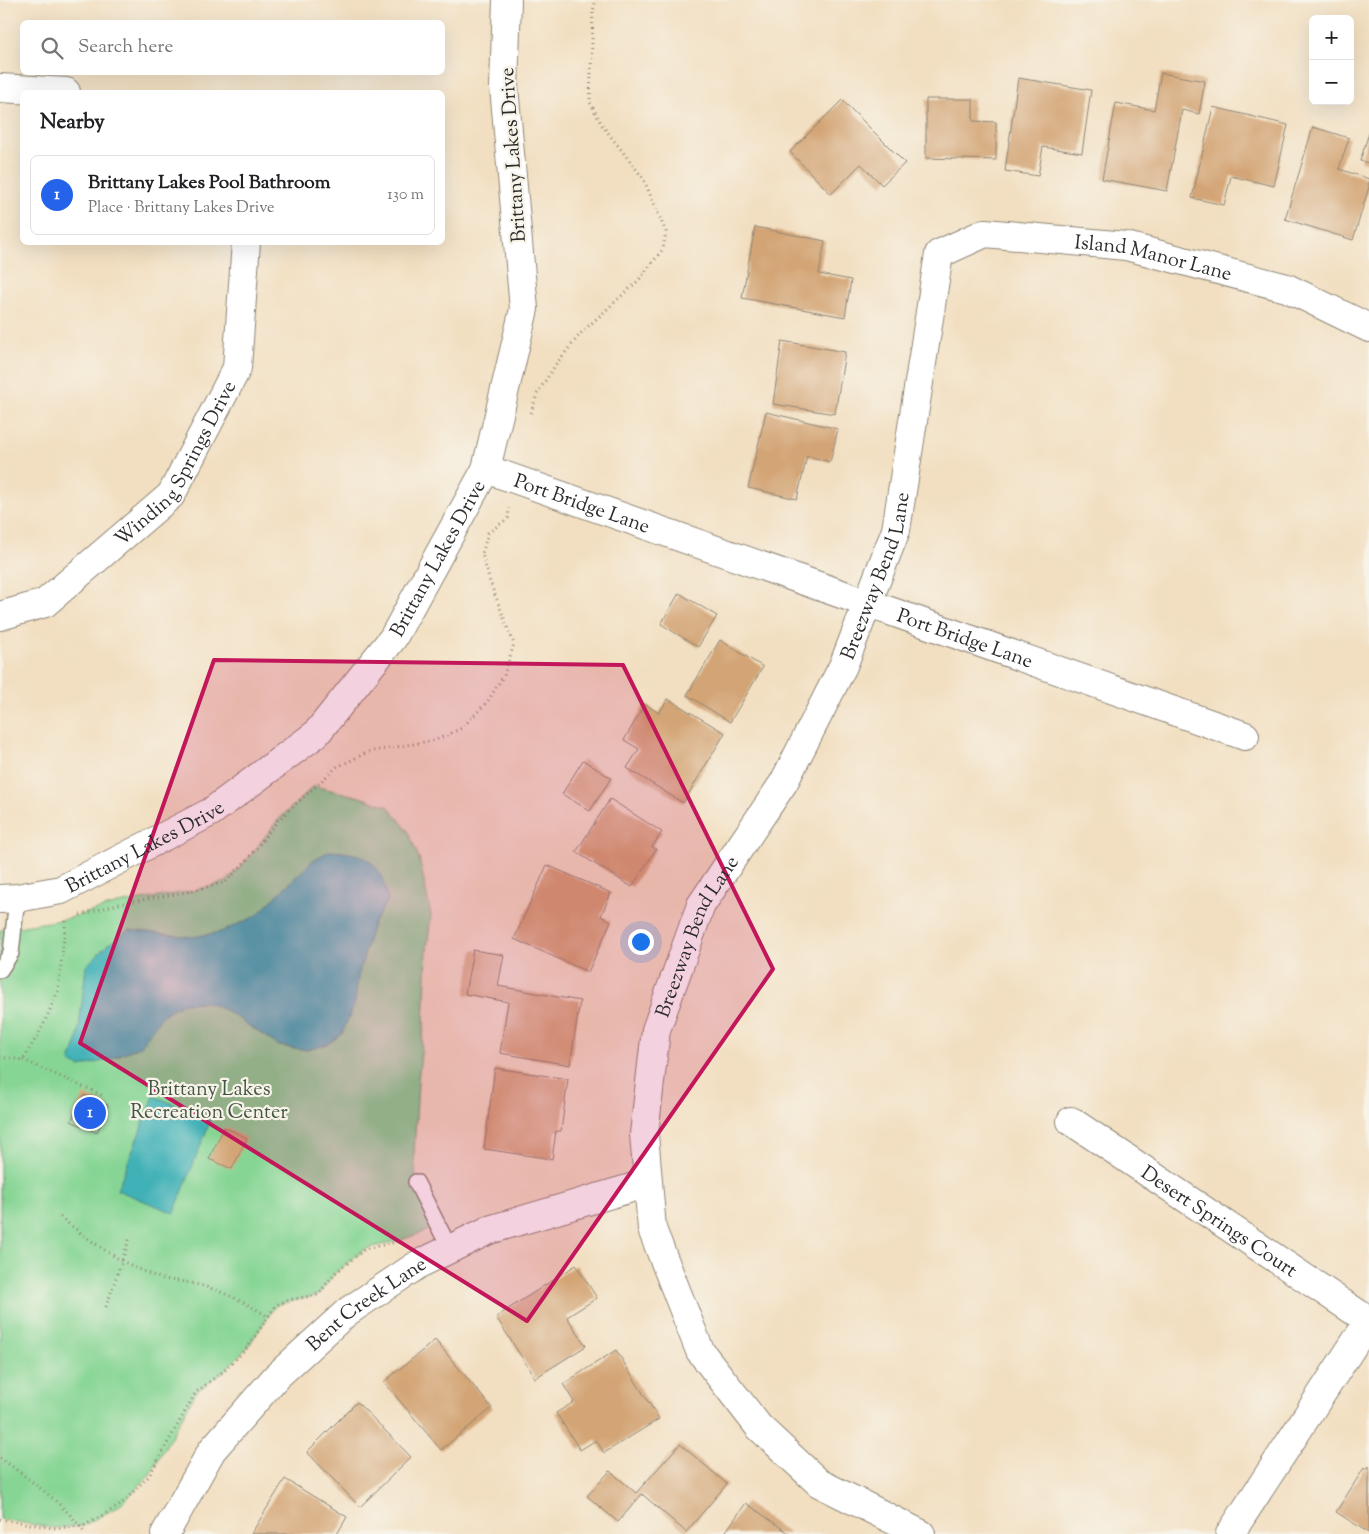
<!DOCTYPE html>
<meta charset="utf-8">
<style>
body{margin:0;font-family:"Sorts Mill Goudy",serif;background:#f6f6f6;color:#202124}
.controls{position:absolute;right:15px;top:15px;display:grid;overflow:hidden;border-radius:8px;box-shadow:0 5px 20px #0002}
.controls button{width:45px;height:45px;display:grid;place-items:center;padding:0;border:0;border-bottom:1px solid #e0e0e0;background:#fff;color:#202124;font:25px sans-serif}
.you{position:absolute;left:640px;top:941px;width:18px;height:18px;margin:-12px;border:4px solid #fff;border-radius:50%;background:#1a73e8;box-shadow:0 0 0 8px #1a73e833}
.badge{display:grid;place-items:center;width:32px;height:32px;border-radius:50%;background:#2563eb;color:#fff;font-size:16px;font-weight:700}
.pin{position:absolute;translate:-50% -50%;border:2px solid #fff;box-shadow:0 1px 5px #0006}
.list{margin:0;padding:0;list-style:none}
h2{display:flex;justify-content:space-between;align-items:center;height:65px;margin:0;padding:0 20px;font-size:21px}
h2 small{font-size:16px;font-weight:400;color:#757577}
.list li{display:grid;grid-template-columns:32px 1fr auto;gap:15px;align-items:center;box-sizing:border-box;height:80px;margin:0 10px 10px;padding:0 10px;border:1px solid #e0e0e0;border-radius:8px}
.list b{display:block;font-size:19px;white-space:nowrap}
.list p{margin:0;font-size:16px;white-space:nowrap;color:#757577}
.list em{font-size:16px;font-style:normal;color:#757577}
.icon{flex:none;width:28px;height:28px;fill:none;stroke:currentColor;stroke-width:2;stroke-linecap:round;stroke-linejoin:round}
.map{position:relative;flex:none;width:1369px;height:1534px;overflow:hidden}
.search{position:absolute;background:#fff;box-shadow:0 5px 20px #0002;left:20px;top:20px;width:425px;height:55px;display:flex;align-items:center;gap:12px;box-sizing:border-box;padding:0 18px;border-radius:8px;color:#757577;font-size:19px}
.panel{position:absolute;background:#fff;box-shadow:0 5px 20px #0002;left:20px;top:90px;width:425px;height:155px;border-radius:8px}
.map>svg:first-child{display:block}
.green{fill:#86d594;stroke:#588060}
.water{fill:#40b1b7;stroke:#366e71}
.building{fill:#d3a474}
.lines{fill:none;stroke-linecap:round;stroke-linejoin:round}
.lane-casing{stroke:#8e8576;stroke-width:18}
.street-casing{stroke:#8e8576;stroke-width:30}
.path{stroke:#8e8576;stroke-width:3;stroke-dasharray:1 4;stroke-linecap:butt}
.lane{stroke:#fff;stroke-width:15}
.street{stroke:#fff;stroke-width:28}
.marked{fill:#c2185b;fill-opacity:0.2;stroke:#c2185b;stroke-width:4;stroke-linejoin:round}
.labels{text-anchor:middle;stroke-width:4.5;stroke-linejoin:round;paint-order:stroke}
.street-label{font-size:20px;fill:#2b2b2b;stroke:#f7f3e8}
.park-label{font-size:20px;fill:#425645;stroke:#f7f3e8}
</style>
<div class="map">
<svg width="1369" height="1534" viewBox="0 0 1369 1534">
<rect width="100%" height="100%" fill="#f7f3e8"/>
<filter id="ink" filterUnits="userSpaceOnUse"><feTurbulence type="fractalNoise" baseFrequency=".02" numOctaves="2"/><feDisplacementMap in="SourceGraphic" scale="10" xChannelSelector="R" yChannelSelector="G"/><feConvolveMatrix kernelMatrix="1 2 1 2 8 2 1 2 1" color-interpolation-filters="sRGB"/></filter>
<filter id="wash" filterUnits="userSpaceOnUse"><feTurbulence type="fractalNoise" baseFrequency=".0096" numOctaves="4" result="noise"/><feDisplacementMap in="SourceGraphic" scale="20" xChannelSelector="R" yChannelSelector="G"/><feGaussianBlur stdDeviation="1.12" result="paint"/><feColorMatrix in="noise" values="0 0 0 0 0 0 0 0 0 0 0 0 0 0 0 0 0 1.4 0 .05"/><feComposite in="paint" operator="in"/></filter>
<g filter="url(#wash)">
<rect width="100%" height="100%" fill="#f2dfc1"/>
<polygon class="green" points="314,786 356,796 388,806 408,831 419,858 431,915 427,949 424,1026 418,1081 414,1154 416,1182 440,1226 401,1240 365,1249 335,1273 318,1295 276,1305 247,1348 225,1370 196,1392 149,1476 119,1506 83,1526 53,1528 0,1519 0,930 66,919 118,904 192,891 226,882 247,860 278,820"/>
<g class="water">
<path d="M 329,851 C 368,853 380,860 388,900 L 373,924 L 358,977 L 355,1002 L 342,1034 L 328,1044 L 307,1050 L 279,1046 L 227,1011 L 206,1002 L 182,1003 L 164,1014 L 140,1046 L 111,1059 L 80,1067 L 70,1062 L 78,1037 L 86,966 L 107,945 L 129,930 L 193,937 L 221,932 L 256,916 L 313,860 Z"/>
<polygon points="154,1096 211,1119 174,1213 117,1190"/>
</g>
<g id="blocks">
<g class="building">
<polygon points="1161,73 1205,81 1199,114 1182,110 1167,191 1102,179 1116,103 1154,110"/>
<polygon points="1018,78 1091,90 1082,153 1043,147 1038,176 1005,171"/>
<polygon points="926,99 973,99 973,121 996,122 996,160 926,158"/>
<polygon points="842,100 905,163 882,185 861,164 831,194 790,152"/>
<polygon points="1213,107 1288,125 1274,186 1231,176 1224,205 1192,198"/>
<polygon points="1313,127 1349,138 1339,169 1369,179 1369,187 1353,240 1285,219"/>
<polygon points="1369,133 1369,163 1360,161"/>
<polygon points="755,227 825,241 819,274 851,280 845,317 742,298"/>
<polygon points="782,341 845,352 835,414 773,404"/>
<polygon points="766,412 838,429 830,462 807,456 797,499 748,488"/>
<polygon points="679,593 717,616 698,647 661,624"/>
<polygon points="720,640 763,667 730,722 687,695"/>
<polygon points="668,699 725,733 683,803 627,768 639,749 624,740 645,704 659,713"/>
<polygon points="583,760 611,778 590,811 562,794"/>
<polygon points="610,799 662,832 652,847 656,849 632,887 576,852"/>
<polygon points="547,865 611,893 601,916 611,921 588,972 514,939"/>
<polygon points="473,950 504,955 498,986 580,1001 570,1065 500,1053 508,1002 465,994"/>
<polygon points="495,1068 568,1079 561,1131 556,1131 552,1159 484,1149"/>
<polygon points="84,1095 108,1105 97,1133 71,1121"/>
<polygon points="224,1127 247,1138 232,1169 209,1159"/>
<polygon points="576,1265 597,1298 567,1317 586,1346 535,1378 496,1317"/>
<polygon points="435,1340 492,1408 441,1450 384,1382"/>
<polygon points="616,1350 659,1419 604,1453 596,1440 580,1450 556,1413 574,1402 563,1384"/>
<polygon points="357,1402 411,1457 360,1507 307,1452"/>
<polygon points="680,1444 727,1484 686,1532 642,1494 618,1522 587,1496 610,1471 636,1493"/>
<polygon points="1369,1466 1369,1533 1336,1512 1364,1468 1366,1470"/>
<polygon points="285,1479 347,1517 337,1534 251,1534"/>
<polygon points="746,1503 790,1534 724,1534"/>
</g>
</g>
</g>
<g filter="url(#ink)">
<use href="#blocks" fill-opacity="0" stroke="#8e8576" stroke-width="1"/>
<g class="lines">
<defs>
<g id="lane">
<polyline points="0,970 11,953 17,898"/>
<polyline points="416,1182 450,1249"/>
</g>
<g id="street">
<polyline points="0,88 66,92"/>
<path id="s1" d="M 486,469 L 1245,736"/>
<path id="s2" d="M 0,616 L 45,603 L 171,495 L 237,368 L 246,242"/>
<path id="s3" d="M 0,899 L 17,898 L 61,890 L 211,812 L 316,734 L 393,638 L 486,469 L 524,309 L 504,87 L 507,0"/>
<path id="s4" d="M 1071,1121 L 1369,1321"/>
<path id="s5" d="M 165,1534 L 212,1450 L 276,1377 L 347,1312 L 419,1264 L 489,1230 L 648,1183"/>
<path id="s6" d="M 921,1534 L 819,1483 L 759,1427 L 700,1351 L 652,1229 L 644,1134 L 656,1030 L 701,905 L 784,782 L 843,666 L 896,530 L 939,254 L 985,233 L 1126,246 L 1287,288 L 1369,328"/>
<polyline points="1230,1534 1369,1321"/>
</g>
</defs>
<use href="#lane" class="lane-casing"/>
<use href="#street" class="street-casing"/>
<g class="path">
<polyline points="531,413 537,394 556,364 582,332 638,281 663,249 666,232 643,178 602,125 590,102 593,11 596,0"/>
<polyline points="80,915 118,904 192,891 226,882 247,860 278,820 337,767 368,752 436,740 462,728 488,701 504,675 514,644 490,582 482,554 488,533 508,518 509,508"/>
<polyline points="0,1057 23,1060 43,1026 58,991 66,919"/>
<polyline points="23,1060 104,1096"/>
<path d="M 60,1217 C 92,1242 124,1267 164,1279 C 173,1281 182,1281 191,1283 C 219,1289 243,1301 267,1316"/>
<polyline points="106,1307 130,1237"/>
<path d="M 0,1458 C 25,1476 70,1508 85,1534"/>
<polyline points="0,1519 53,1528 83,1526 119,1506 149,1476 196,1392 225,1370 247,1348 276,1305 287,1300 318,1295 335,1273 365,1249 401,1241"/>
</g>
<use href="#lane" class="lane"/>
<use href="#street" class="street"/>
</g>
</g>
<path class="marked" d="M 214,660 L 623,665 L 773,969 L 527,1321 L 80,1043 Z"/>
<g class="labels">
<g class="street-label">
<text transform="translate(512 155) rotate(-94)" y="7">Brittany Lakes Drive</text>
<text dy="7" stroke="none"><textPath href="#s6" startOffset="1681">Island Manor Lane</textPath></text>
<text dy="7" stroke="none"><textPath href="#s2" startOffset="241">Winding Springs Drive</textPath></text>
<text dy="7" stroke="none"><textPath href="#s1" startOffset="102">Port Bridge Lane</textPath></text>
<text dy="7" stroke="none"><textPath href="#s3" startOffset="576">Brittany Lakes Drive</textPath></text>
<text dy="7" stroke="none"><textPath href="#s6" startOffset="1131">Breezway Bend Lane</textPath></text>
<text dy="7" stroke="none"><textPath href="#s1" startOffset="508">Port Bridge Lane</textPath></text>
<text dy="7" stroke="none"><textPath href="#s3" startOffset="156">Brittany Lakes Drive</textPath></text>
<text dy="7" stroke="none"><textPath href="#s6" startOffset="726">Breezway Bend Lane</textPath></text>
<text dy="7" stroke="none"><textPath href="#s4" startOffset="179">Desert Springs Court</textPath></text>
<text dy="7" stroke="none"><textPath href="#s5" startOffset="310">Bent Creek Lane</textPath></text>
</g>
<g class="park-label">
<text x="209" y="1095">Brittany Lakes<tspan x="209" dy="23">Recreation Center</tspan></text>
</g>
</g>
</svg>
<div class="controls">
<button>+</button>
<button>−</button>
</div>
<div class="you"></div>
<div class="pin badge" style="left:90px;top:1113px">1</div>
<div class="search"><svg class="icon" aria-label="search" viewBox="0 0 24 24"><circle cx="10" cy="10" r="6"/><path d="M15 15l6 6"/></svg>Search here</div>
<section class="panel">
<h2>Nearby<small></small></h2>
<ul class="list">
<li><span class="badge">1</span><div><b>Brittany Lakes Pool Bathroom</b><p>Place · Brittany Lakes Drive</p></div><em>130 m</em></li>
</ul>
</section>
</div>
